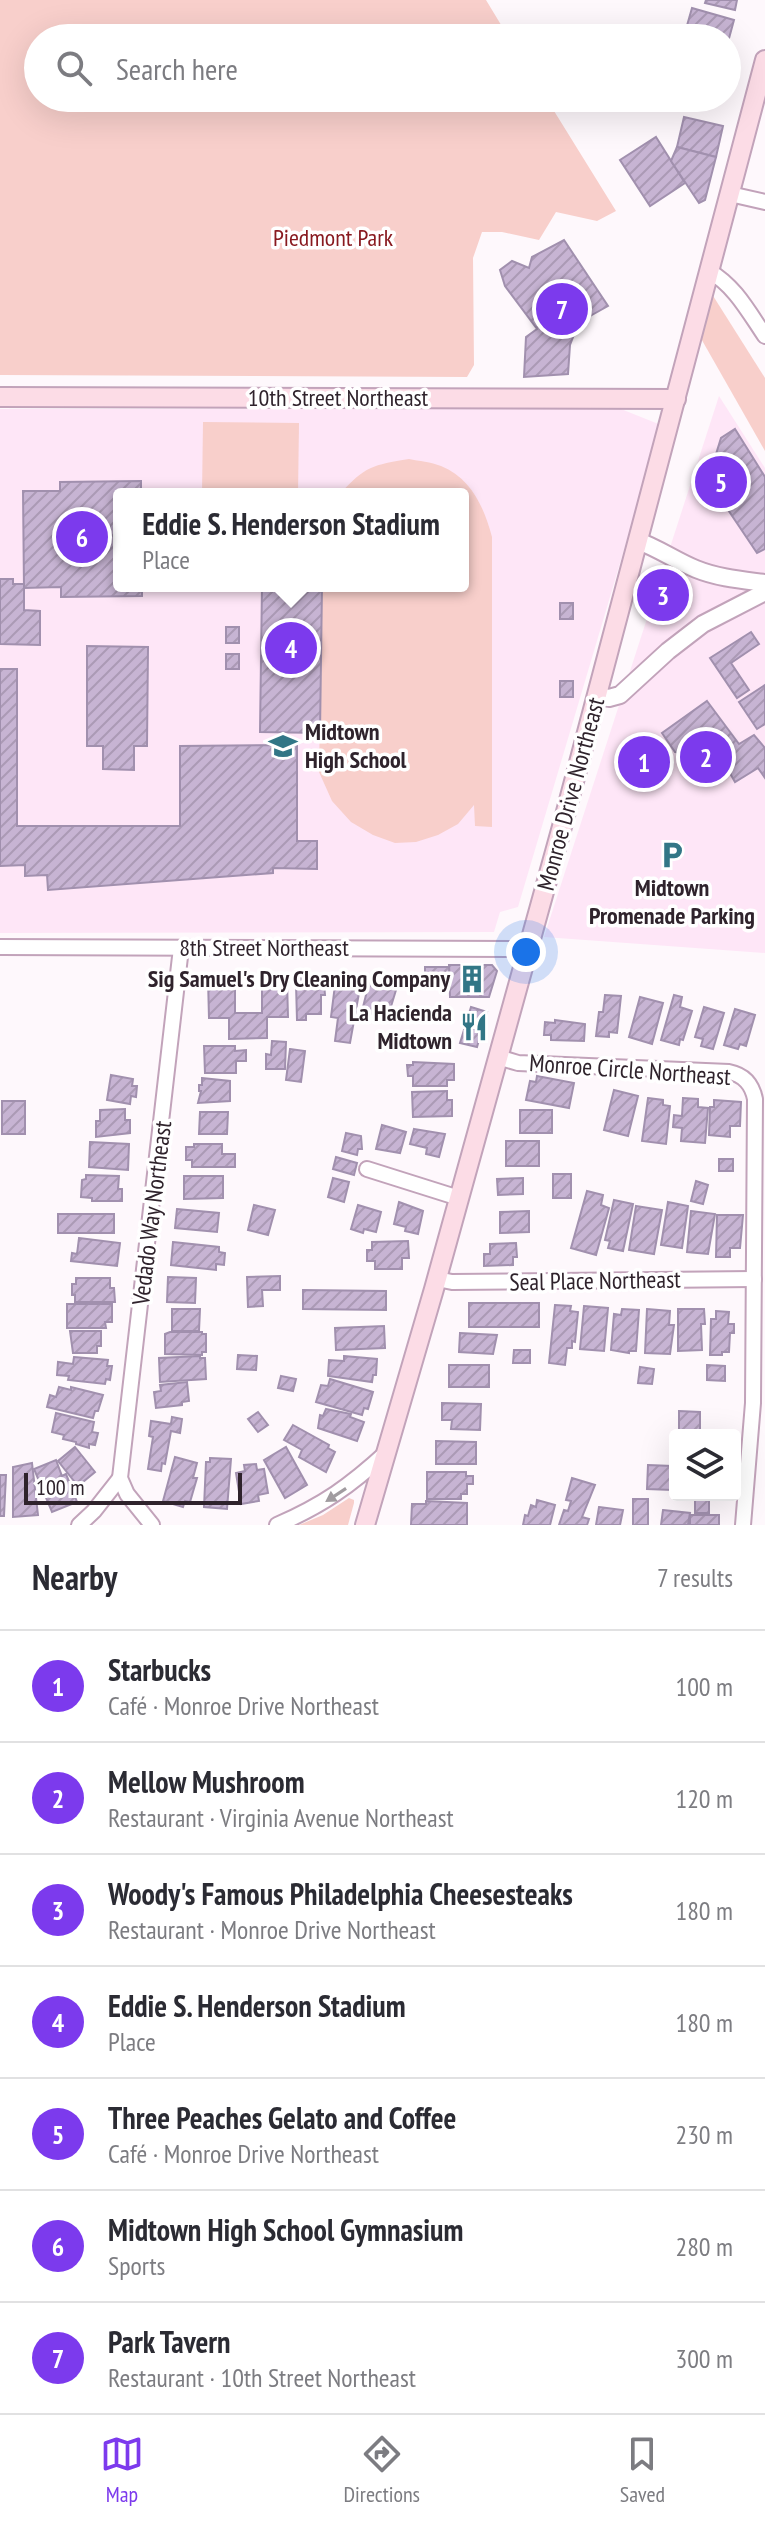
<!DOCTYPE html>
<meta charset="utf-8">
<style>
body{margin:0;font-family:"PT Sans Narrow",sans-serif;background:#f7f7f7;color:#2b2b33}
.controls{position:absolute;right:24px;bottom:24px;display:grid;overflow:hidden;border-radius:8px;box-shadow:0 8px 32px #0002}
.controls button{width:72px;height:72px;display:grid;place-items:center;padding:0;border:0;border-bottom:2px solid #e1e1e2;background:#fff;color:#2b2b33;font:40px sans-serif}
.scale{position:absolute;left:24px;bottom:20px;width:218px;box-sizing:border-box;padding-left:8px;border:4px solid #2f232c;border-top:0;font-size:22px;line-height:28px;white-space:nowrap;color:#2f232c;-webkit-text-stroke:6px #fff;paint-order:stroke}
.you{position:absolute;left:526px;top:952px;width:28px;height:28px;margin:-20px;border:6px solid #fff;border-radius:50%;background:#1a73e8;box-shadow:0 0 0 12px #1a73e833}
.badge{display:grid;place-items:center;width:52px;height:52px;border-radius:50%;background:#7c3aed;color:#fff;font-size:26px;font-weight:700}
.pin{position:absolute;translate:-50% -50%;border:4px solid #fff;box-shadow:0 2px 8px #0006}
.popup{position:absolute;left:113px;top:488px;width:356px;height:104px;box-sizing:border-box;display:grid;place-content:center;border-radius:8px;background:#fff;filter:drop-shadow(0 2px 6px #0005);font-size:26px;white-space:nowrap;color:#7c7c81}
.popup b{font-size:30px;color:#2b2b33}
.popup::after{content:'';position:absolute;left:50%;top:100%;margin-left:-16px;border:16px solid transparent;border-top-color:#fff}
.list{margin:0;padding:0;list-style:none}
h2{display:flex;justify-content:space-between;align-items:center;height:104px;margin:0;padding:0 32px;font-size:34px}
h2 small{font-size:26px;font-weight:400;color:#7c7c81}
.list li{display:grid;grid-template-columns:52px 1fr auto;gap:24px;align-items:center;box-sizing:border-box;height:112px;padding:0 32px;border-top:2px solid #e1e1e2}
.list b{display:block;font-size:30px;white-space:nowrap}
.list p{margin:0;font-size:26px;white-space:nowrap;color:#7c7c81}
.list em{font-size:26px;font-style:normal;color:#7c7c81}
.icon{flex:none;width:44px;height:44px;fill:none;stroke:currentColor;stroke-width:2;stroke-linecap:round;stroke-linejoin:round}
.map{position:relative;flex:none;width:765px;height:1525px;overflow:hidden}
.search{position:absolute;background:#fff;box-shadow:0 8px 32px #0002;left:24px;right:24px;top:24px;height:88px;display:flex;align-items:center;gap:20px;box-sizing:border-box;padding:0 28px;border-radius:44px;color:#7c7c81;font-size:30px}
.sheet{height:888px;background:#fff}
nav{display:flex;justify-content:space-around;align-items:center;box-sizing:border-box;height:112px;border-top:2px solid #e1e1e2;background:#fff;font-size:22px;color:#7c7c81}
nav a{display:grid;justify-items:center;gap:4px}
nav .on{color:#7c3aed}
.map>svg:first-child{display:block}
.built{fill:#fee6f7;fill-rule:evenodd}
.green{fill:#f8cfcb}
.building{fill:url(#building-hatch);stroke:#a190ae;stroke-width:2}
.lines{fill:none;stroke-linecap:round;stroke-linejoin:round}
.minor-casing{stroke:#c2a3ba;stroke-width:18}
.tertiary-casing{stroke:#c2a3ba;stroke-width:20}
.secondary-casing{stroke:#c2a3ba;stroke-width:22}
.minor{stroke:#fff;stroke-width:14}
.tertiary{stroke:#fff;stroke-width:16}
.secondary{stroke:#fcdce6;stroke-width:18}
.oneway{fill:#a19ca0}
.labels{text-anchor:middle;stroke-width:7;stroke-linejoin:round;paint-order:stroke}
.park-label{font-size:24px;fill:#891a20;stroke:#fff}
.street-label{font-size:24px;fill:#2f232c;stroke:#fff}
.poi-label{font-size:24px;font-weight:bold;fill:#2f232c;stroke:#fff;text-anchor:end}
</style>
<div class="map">
<svg width="765" height="1525" viewBox="0 0 765 1525">
<defs>
<pattern id="building-hatch" width="6" height="6" patternUnits="userSpaceOnUse" patternTransform="scale(2)"><rect width="6" height="6" fill="#c7b4d3"/><path d="M-1 1l2-2M0 6l6-6M5 7l2-2" fill="none" stroke="#ab9ab5"/></pattern>
</defs>
<rect width="100%" height="100%" fill="#fef8fc"/>
<g class="built">
<polygon points="719,396 765,468 765,953 544,937"/>
<path d="M 0,409 L 621,409 L 661,425 L 518,907 L 500,912 L 494,932 L 0,933 ZM 119,494 L 463,494 L 463,586 L 119,586 Z"/>
</g>
<g class="green">
<polygon points="0,0 486,0 509,38 38,38 38,98 546,98 616,211 597,221 556,212 539,240 502,232 482,232 473,258 474,365 467,377 0,375"/>
<polygon points="710,291 765,378 765,451 699,335"/>
<polygon points="203,422 299,423 298,494 202,494"/>
<path d="M 409,459 C 419,461 431,462 441,466 C 471,478 484,507 492,537 L 492,827 L 475,826 L 474,805 L 458,824 L 438,835 L 416,842 L 395,843 L 373,835 L 351,822 L 332,801 L 319,772 L 322,586 L 463,586 L 463,494 L 340,494 C 365,466 373,465 409,459 Z"/>
<polygon points="349,1498 354,1500 354,1503 348,1525 299,1525 323,1515"/>
</g>
<g class="building">
<polygon points="706,0 737,0 735,10 705,3"/>
<polygon points="692,8 734,20 728,42 727,38 714,38 686,29"/>
<polygon points="684,117 723,126 716,157 677,147"/>
<polygon points="656,137 685,183 650,206 620,160"/>
<polygon points="677,147 716,157 705,200 699,203 671,161"/>
<polygon points="564,240 608,306 583,320 577,327 570,345 568,374 524,377 526,337 537,329 505,286 500,270 512,261 529,268 532,257"/>
<polygon points="735,429 765,477 765,549 757,553 708,480 721,438"/>
<polygon points="141,481 141,494 119,494 119,586 142,586 142,596 61,597 61,587 24,588 23,491 60,491 60,482"/>
<polygon points="0,579 13,579 13,584 24,584 24,610 40,611 40,645 0,644"/>
<polygon points="659,581 671,584 670,589 682,592 678,607 666,604 664,609 652,605"/>
<polygon points="262,586 322,586 320,733 260,732"/>
<rect x="560" y="603" width="13" height="16"/>
<rect x="226" y="627" width="13" height="16"/>
<polygon points="751,632 759,644 731,663 749,690 737,698 710,658"/>
<polygon points="87,646 148,647 147,746 134,746 134,770 103,769 103,746 87,746"/>
<rect x="226" y="654" width="13" height="15"/>
<polygon points="0,669 17,669 17,826 180,826 180,746 297,745 297,841 317,841 317,869 273,868 273,873 48,890 47,875 25,876 25,865 0,866"/>
<rect x="560" y="681" width="13" height="16"/>
<polygon points="765,685 765,724 757,729 739,702"/>
<polygon points="707,701 739,744 754,735 765,748 765,778 758,768 735,782 722,759 706,768 691,746 684,753 675,752 662,733"/>
<polygon points="640,751 652,751 665,770 665,777 659,777 659,780 631,780 631,777 624,777 624,770"/>
<polygon points="449,965 492,965 497,971 489,997 450,997"/>
<polygon points="425,967 449,967 450,988 425,988"/>
<polygon points="301,977 315,977 315,983 324,983 325,995 321,995 321,1014 306,1014 306,1020 297,1020 296,984 301,984"/>
<polygon points="208,979 235,979 235,1013 262,1013 262,980 287,980 288,1017 267,1017 267,1038 229,1039 229,1018 209,1018"/>
<polygon points="345,979 361,982 350,1043 335,1041 338,1018 331,1017 335,985 344,986"/>
<polygon points="369,983 396,990 389,1013 382,1011 381,1016 362,1011"/>
<polygon points="605,995 621,996 617,1033 609,1032 609,1037 596,1036 599,1012 603,1012"/>
<polygon points="674,995 682,997 680,1007 692,1011 683,1040 680,1039 679,1045 661,1040"/>
<polygon points="640,997 663,1003 652,1044 629,1037"/>
<polygon points="471,1007 487,1012 477,1047 460,1043"/>
<polygon points="704,1007 724,1013 713,1049 701,1046 703,1039 695,1037"/>
<polygon points="735,1009 755,1015 746,1046 740,1044 738,1049 724,1045"/>
<polygon points="555,1020 585,1024 584,1041 551,1040 551,1035 544,1035 545,1022 555,1023"/>
<polygon points="272,1041 286,1042 285,1069 266,1069 266,1054 271,1055"/>
<polygon points="204,1046 235,1046 235,1051 246,1050 246,1061 236,1061 236,1073 205,1073"/>
<polygon points="290,1049 305,1051 301,1082 286,1080"/>
<polygon points="413,1062 454,1064 454,1080 447,1080 447,1086 413,1086 413,1076 408,1076 407,1065 413,1065"/>
<polygon points="111,1075 133,1079 132,1086 137,1086 136,1097 131,1096 130,1104 107,1100"/>
<polygon points="537,1076 574,1083 569,1108 526,1100 530,1081 536,1082"/>
<polygon points="202,1078 230,1081 230,1101 198,1103 201,1091 199,1091 199,1085 202,1085"/>
<polygon points="614,1090 638,1096 628,1136 604,1130"/>
<polygon points="447,1091 447,1100 452,1100 452,1116 413,1117 412,1092"/>
<polygon points="648,1098 663,1100 663,1105 670,1106 666,1144 642,1141"/>
<polygon points="683,1098 698,1099 698,1107 708,1108 705,1143 681,1141 682,1128 673,1127 674,1115 682,1116"/>
<polygon points="714,1100 741,1102 740,1126 730,1126 730,1137 709,1135 710,1107 714,1107"/>
<rect x="2" y="1101" width="23" height="33"/>
<polygon points="125,1109 125,1120 130,1120 130,1133 96,1137 96,1121 100,1121 100,1110"/>
<rect x="520" y="1110" width="32" height="23"/>
<polygon points="200,1112 228,1112 227,1134 199,1134"/>
<polygon points="382,1125 406,1132 400,1153 376,1149"/>
<polygon points="414,1129 445,1134 439,1157 426,1154 427,1148 410,1144"/>
<polygon points="346,1133 361,1136 362,1149 358,1149 357,1155 342,1151"/>
<rect x="506" y="1141" width="33" height="25"/>
<polygon points="90,1142 129,1144 128,1170 89,1167"/>
<polygon points="194,1144 222,1144 222,1154 235,1154 235,1167 192,1167 192,1160 186,1160 186,1147 194,1147"/>
<polygon points="336,1157 357,1163 354,1175 333,1169"/>
<rect x="719" y="1159" width="14" height="12"/>
<rect x="553" y="1174" width="18" height="24"/>
<polygon points="86,1175 119,1176 118,1189 122,1189 122,1201 92,1201 92,1198 81,1197 82,1180 86,1179"/>
<polygon points="184,1176 223,1176 223,1198 184,1199"/>
<polygon points="333,1178 349,1182 344,1202 328,1197"/>
<polygon points="523,1178 523,1194 498,1195 497,1179"/>
<polygon points="696,1181 708,1185 703,1204 691,1201"/>
<polygon points="587,1191 603,1195 601,1205 609,1208 596,1255 571,1248"/>
<polygon points="614,1200 633,1204 623,1251 608,1248 610,1241 605,1240"/>
<polygon points="399,1202 423,1211 418,1234 405,1231 406,1227 394,1224"/>
<polygon points="668,1202 688,1206 682,1248 661,1245"/>
<polygon points="254,1205 275,1210 268,1235 248,1230"/>
<polygon points="358,1205 381,1212 376,1232 364,1229 363,1233 351,1229"/>
<polygon points="636,1206 662,1210 654,1254 629,1250"/>
<polygon points="177,1209 219,1213 217,1232 175,1228"/>
<polygon points="529,1211 529,1232 500,1233 500,1212"/>
<polygon points="691,1211 715,1214 708,1254 687,1252"/>
<rect x="58" y="1214" width="56" height="19"/>
<polygon points="717,1215 743,1215 740,1248 730,1248 730,1257 716,1257"/>
<polygon points="79,1238 120,1243 117,1266 71,1261 72,1253 77,1254"/>
<polygon points="408,1241 409,1258 402,1258 402,1269 375,1269 375,1261 367,1261 367,1250 372,1250 372,1242"/>
<polygon points="173,1242 219,1247 219,1252 225,1253 224,1265 216,1264 216,1270 171,1265"/>
<polygon points="516,1243 517,1257 513,1257 513,1265 484,1266 484,1254 490,1254 490,1244"/>
<polygon points="280,1276 280,1290 262,1290 263,1306 248,1307 247,1277"/>
<polygon points="168,1277 196,1278 195,1303 167,1302"/>
<polygon points="76,1278 110,1278 110,1288 114,1288 115,1302 75,1302 75,1295 72,1295 72,1284 76,1284"/>
<polygon points="303,1290 386,1291 386,1310 303,1309"/>
<rect x="469" y="1303" width="70" height="24"/>
<polygon points="67,1304 112,1304 112,1322 105,1322 106,1328 67,1328"/>
<polygon points="555,1305 571,1306 570,1311 578,1312 575,1342 572,1341 572,1348 567,1348 565,1365 549,1363"/>
<polygon points="584,1306 608,1308 604,1351 580,1349"/>
<polygon points="172,1309 200,1309 199,1331 172,1331"/>
<polygon points="622,1309 639,1310 636,1351 629,1351 629,1353 611,1350 614,1314 621,1315"/>
<polygon points="647,1309 670,1311 669,1325 674,1325 670,1354 645,1353"/>
<polygon points="678,1309 704,1309 705,1324 701,1324 702,1350 678,1351"/>
<polygon points="716,1311 729,1312 728,1324 734,1324 734,1333 730,1333 729,1352 722,1352 722,1355 710,1355 711,1319 716,1319"/>
<polygon points="384,1326 385,1348 336,1350 335,1328"/>
<polygon points="70,1331 101,1331 101,1346 97,1346 97,1353 73,1353"/>
<polygon points="170,1332 202,1332 202,1334 206,1334 206,1352 202,1352 202,1355 165,1354 165,1334"/>
<polygon points="460,1333 497,1335 493,1354 459,1352"/>
<polygon points="514,1350 530,1350 530,1363 513,1363"/>
<polygon points="238,1355 257,1356 256,1370 237,1369"/>
<polygon points="200,1356 200,1358 205,1358 206,1379 160,1382 159,1358"/>
<polygon points="344,1356 377,1359 376,1375 373,1375 372,1382 328,1376 329,1360 344,1361"/>
<polygon points="74,1357 108,1360 107,1366 112,1366 110,1380 106,1379 105,1384 68,1380 69,1376 57,1375 58,1362 73,1364"/>
<rect x="449" y="1365" width="40" height="22"/>
<polygon points="707,1365 725,1366 725,1381 707,1380"/>
<polygon points="640,1367 654,1369 652,1384 638,1383"/>
<polygon points="281,1376 296,1379 293,1391 278,1388"/>
<polygon points="330,1379 373,1392 368,1409 364,1408 362,1415 316,1402 321,1385 328,1386"/>
<polygon points="187,1382 189,1401 182,1402 182,1405 156,1408 154,1392 161,1391 160,1385"/>
<polygon points="59,1387 71,1390 71,1387 103,1395 98,1411 95,1411 93,1418 47,1407 50,1395 56,1397"/>
<polygon points="442,1403 481,1404 480,1430 451,1429 452,1420 442,1420"/>
<polygon points="326,1409 351,1414 350,1417 364,1422 357,1441 318,1428 320,1415 323,1416"/>
<polygon points="679,1411 700,1412 700,1430 697,1430 696,1435 675,1435 675,1444 672,1444 672,1434 679,1434"/>
<polygon points="258,1412 268,1425 258,1432 248,1419"/>
<polygon points="56,1413 94,1422 92,1432 98,1433 95,1445 89,1444 89,1448 76,1444 76,1442 63,1439 64,1435 52,1432"/>
<polygon points="172,1417 182,1419 180,1433 171,1431 165,1464 162,1463 161,1471 148,1469 153,1437 149,1436 151,1421 171,1424"/>
<polygon points="293,1425 329,1445 328,1448 335,1452 326,1472 299,1457 302,1450 284,1440"/>
<polygon points="436,1441 476,1442 476,1464 436,1464"/>
<polygon points="75,1447 95,1472 78,1486 58,1461"/>
<polygon points="286,1447 307,1485 285,1498 264,1460"/>
<polygon points="175,1457 197,1463 193,1478 197,1478 190,1502 185,1501 183,1507 163,1501"/>
<polygon points="210,1458 231,1459 227,1509 204,1507 206,1462 210,1462"/>
<polygon points="56,1460 62,1476 66,1474 77,1502 52,1512 34,1469"/>
<polygon points="32,1463 38,1515 13,1517 13,1467"/>
<polygon points="256,1464 257,1470 264,1469 268,1493 258,1495 259,1501 241,1504 236,1473 245,1471 244,1465"/>
<polygon points="648,1465 672,1466 672,1490 647,1489"/>
<polygon points="427,1472 466,1472 466,1476 473,1476 473,1484 467,1484 467,1494 461,1494 461,1499 427,1499"/>
<polygon points="0,1475 6,1475 4,1516 0,1516"/>
<polygon points="572,1478 595,1485 582,1517 589,1519 587,1525 559,1525 564,1510 568,1511 571,1501 566,1500"/>
<rect x="633" y="1499" width="15" height="26"/>
<rect x="695" y="1499" width="14" height="14"/>
<polygon points="537,1500 555,1505 550,1525 523,1525 525,1515 528,1516 531,1505 536,1507"/>
<polygon points="426,1501 467,1503 467,1525 411,1525 412,1504 426,1504"/>
<polygon points="599,1507 623,1510 620,1525 596,1525"/>
<polygon points="663,1510 690,1513 688,1525 661,1525"/>
<rect x="690" y="1515" width="29" height="10"/>
</g>
<g class="lines">
<defs>
<g id="minor">
<polyline points="730,194 765,202"/>
<path d="M 709,271 C 735,286 748,311 765,336"/>
<polyline points="0,947 528,949"/>
<path d="M 498,1057 L 518,1063 L 729,1072 C 744,1075 752,1084 755,1099 L 753,1403 L 743,1525"/>
<polyline points="367,1169 459,1198"/>
<polyline points="437,1279 452,1282 754,1279"/>
<polyline points="79,1525 94,1511 120,1478"/>
<polyline points="152,1525 127,1494 120,1478 181,948"/>
<path d="M 277,1525 C 323,1505 350,1486 387,1452"/>
</g>
<g id="tertiary">
<path d="M 638,541 C 658,548 676,561 696,569 C 718,578 742,580 765,583"/>
<polyline points="597,696 609,698 620,695 668,651 703,624 765,592"/>
</g>
<g id="secondary">
<polyline points="0,397 676,399"/>
<polyline points="365,1525 434,1289 563,823 765,60"/>
</g>
</defs>
<use href="#minor" class="minor-casing"/>
<use href="#tertiary" class="tertiary-casing"/>
<use href="#secondary" class="secondary-casing"/>
<use href="#minor" class="minor"/>
<use href="#tertiary" class="tertiary"/>
<use href="#secondary" class="secondary"/>
</g>
<defs><path id="oneway-solid" d="M-6-.8H1V-3.2L6.5 0L1 3.2V.8H-6Z" transform="scale(2)"/></defs>
<use class="oneway" href="#oneway-solid" transform="translate(336 1495) rotate(147)"/>
<defs>
<symbol id="school-bare" viewBox="-9 -9 18 18"><path d="M0-5L7-2L0 1L-7-2ZM-4 1L0 2.5L4 1V4Q0 6-4 4Z" fill="#327686" stroke="#fff" stroke-width="2.5" paint-order="stroke"/></symbol>
<symbol id="parking-bare" viewBox="-9 -9 18 18"><path d="M-3.5-5.5H1a3.5 3.5 0 0 1 0 7H-1V5.5H-3.5ZM-1-3.4V-.6H.8a1.4 1.4 0 0 0 0-2.8Z" fill="#327686" stroke="#fff" stroke-width="2.5" paint-order="stroke"/></symbol>
<symbol id="building-bare" viewBox="-9 -9 18 18"><path d="M-4-6H4V6H1V3H-1V6H-4ZM-2.5-4.3h1.7v1.8h-1.7ZM.8-4.3h1.7v1.8H.8ZM-2.5-1h1.7V.8h-1.7ZM.8-1h1.7V.8H.8Z" fill="#327686" stroke="#fff" stroke-width="2.5" paint-order="stroke"/></symbol>
<symbol id="restaurant-bare" viewBox="-9 -9 18 18"><path d="M-5-6h1v4h1v-4h1v4h1v-4h1v5L-1.5 .5V6h-2V.5L-5-1ZM5-6V6H3V1.5H1.5Q1.5-4 5-6Z" fill="#327686" stroke="#fff" stroke-width="2.5" paint-order="stroke"/></symbol>
</defs>
<g fill-rule="evenodd">
<use href="#school-bare" x="263" y="726" width="40" height="40"/>
<use href="#parking-bare" x="652" y="835" width="40" height="40"/>
<use href="#building-bare" x="452" y="959" width="40" height="40"/>
<use href="#restaurant-bare" x="454" y="1007" width="40" height="40"/>
</g>
<g class="labels">
<g class="park-label">
<text x="333" y="246">Piedmont Park</text>
</g>
<g class="street-label">
<text x="338" y="406">10th Street Northeast</text>
<text transform="translate(571 794) rotate(-75)" y="8">Monroe Drive Northeast</text>
<text x="264" y="956">8th Street Northeast</text>
<text transform="translate(630 1070) rotate(4)" y="8">Monroe Circle Northeast</text>
<text transform="translate(152 1213) rotate(-83)" y="8">Vedado Way Northeast</text>
<text transform="translate(595 1281) rotate(-1)" y="8">Seal Place Northeast</text>
</g>
<g class="poi-label">
<text x="305" y="740" text-anchor="start">Midtown<tspan x="305" dy="28">High School</tspan></text>
<text x="672" y="896" text-anchor="middle">Midtown<tspan x="672" dy="28">Promenade Parking</tspan></text>
<text x="450" y="987">Sig Samuel's Dry Cleaning Company</text>
<text x="452" y="1021">La Hacienda<tspan x="452" dy="28">Midtown</tspan></text>
</g>
</g>
</svg>
<div class="controls">
<button><svg class="icon" aria-label="layers" viewBox="0 0 24 24"><path d="M12 4l9 5-9 5-9-5zM3 14l9 5 9-5"/></svg></button>
</div>
<div class="scale">100 m</div>
<div class="you"></div>
<div class="pin badge" style="left:644px;top:762px">1</div>
<div class="pin badge" style="left:706px;top:757px">2</div>
<div class="pin badge" style="left:663px;top:595px">3</div>
<div class="pin badge" style="left:291px;top:648px">4</div>
<div class="popup"><b>Eddie S. Henderson Stadium</b>Place</div>
<div class="pin badge" style="left:721px;top:482px">5</div>
<div class="pin badge" style="left:82px;top:537px">6</div>
<div class="pin badge" style="left:562px;top:309px">7</div>
<div class="search"><svg class="icon" aria-label="search" viewBox="0 0 24 24"><circle cx="10" cy="10" r="6"/><path d="M15 15l6 6"/></svg>Search here</div>
</div>
<section class="sheet">
<h2>Nearby<small>7 results</small></h2>
<ul class="list">
<li><span class="badge">1</span><div><b>Starbucks</b><p>Café · Monroe Drive Northeast</p></div><em>100 m</em></li>
<li><span class="badge">2</span><div><b>Mellow Mushroom</b><p>Restaurant · Virginia Avenue Northeast</p></div><em>120 m</em></li>
<li><span class="badge">3</span><div><b>Woody's Famous Philadelphia Cheesesteaks</b><p>Restaurant · Monroe Drive Northeast</p></div><em>180 m</em></li>
<li><span class="badge">4</span><div><b>Eddie S. Henderson Stadium</b><p>Place</p></div><em>180 m</em></li>
<li><span class="badge">5</span><div><b>Three Peaches Gelato and Coffee</b><p>Café · Monroe Drive Northeast</p></div><em>230 m</em></li>
<li><span class="badge">6</span><div><b>Midtown High School Gymnasium</b><p>Sports</p></div><em>280 m</em></li>
<li><span class="badge">7</span><div><b>Park Tavern</b><p>Restaurant · 10th Street Northeast</p></div><em>300 m</em></li>
</ul>
</section>
<nav>
<a class="on"><svg class="icon" aria-label="map" viewBox="0 0 24 24"><path d="M3 6l6-2 6 2 6-2v14l-6 2-6-2-6 2zM9 4v14M15 6v14"/></svg>Map</a>
<a><svg class="icon" aria-label="directions" viewBox="0 0 24 24"><path d="M12 3l9 9-9 9-9-9zM9 14v-3h6M13 9l2 2-2 2"/></svg>Directions</a>
<a><svg class="icon" aria-label="saved" viewBox="0 0 24 24"><path d="M7 4h10v16l-5-4-5 4z"/></svg>Saved</a>
</nav>
